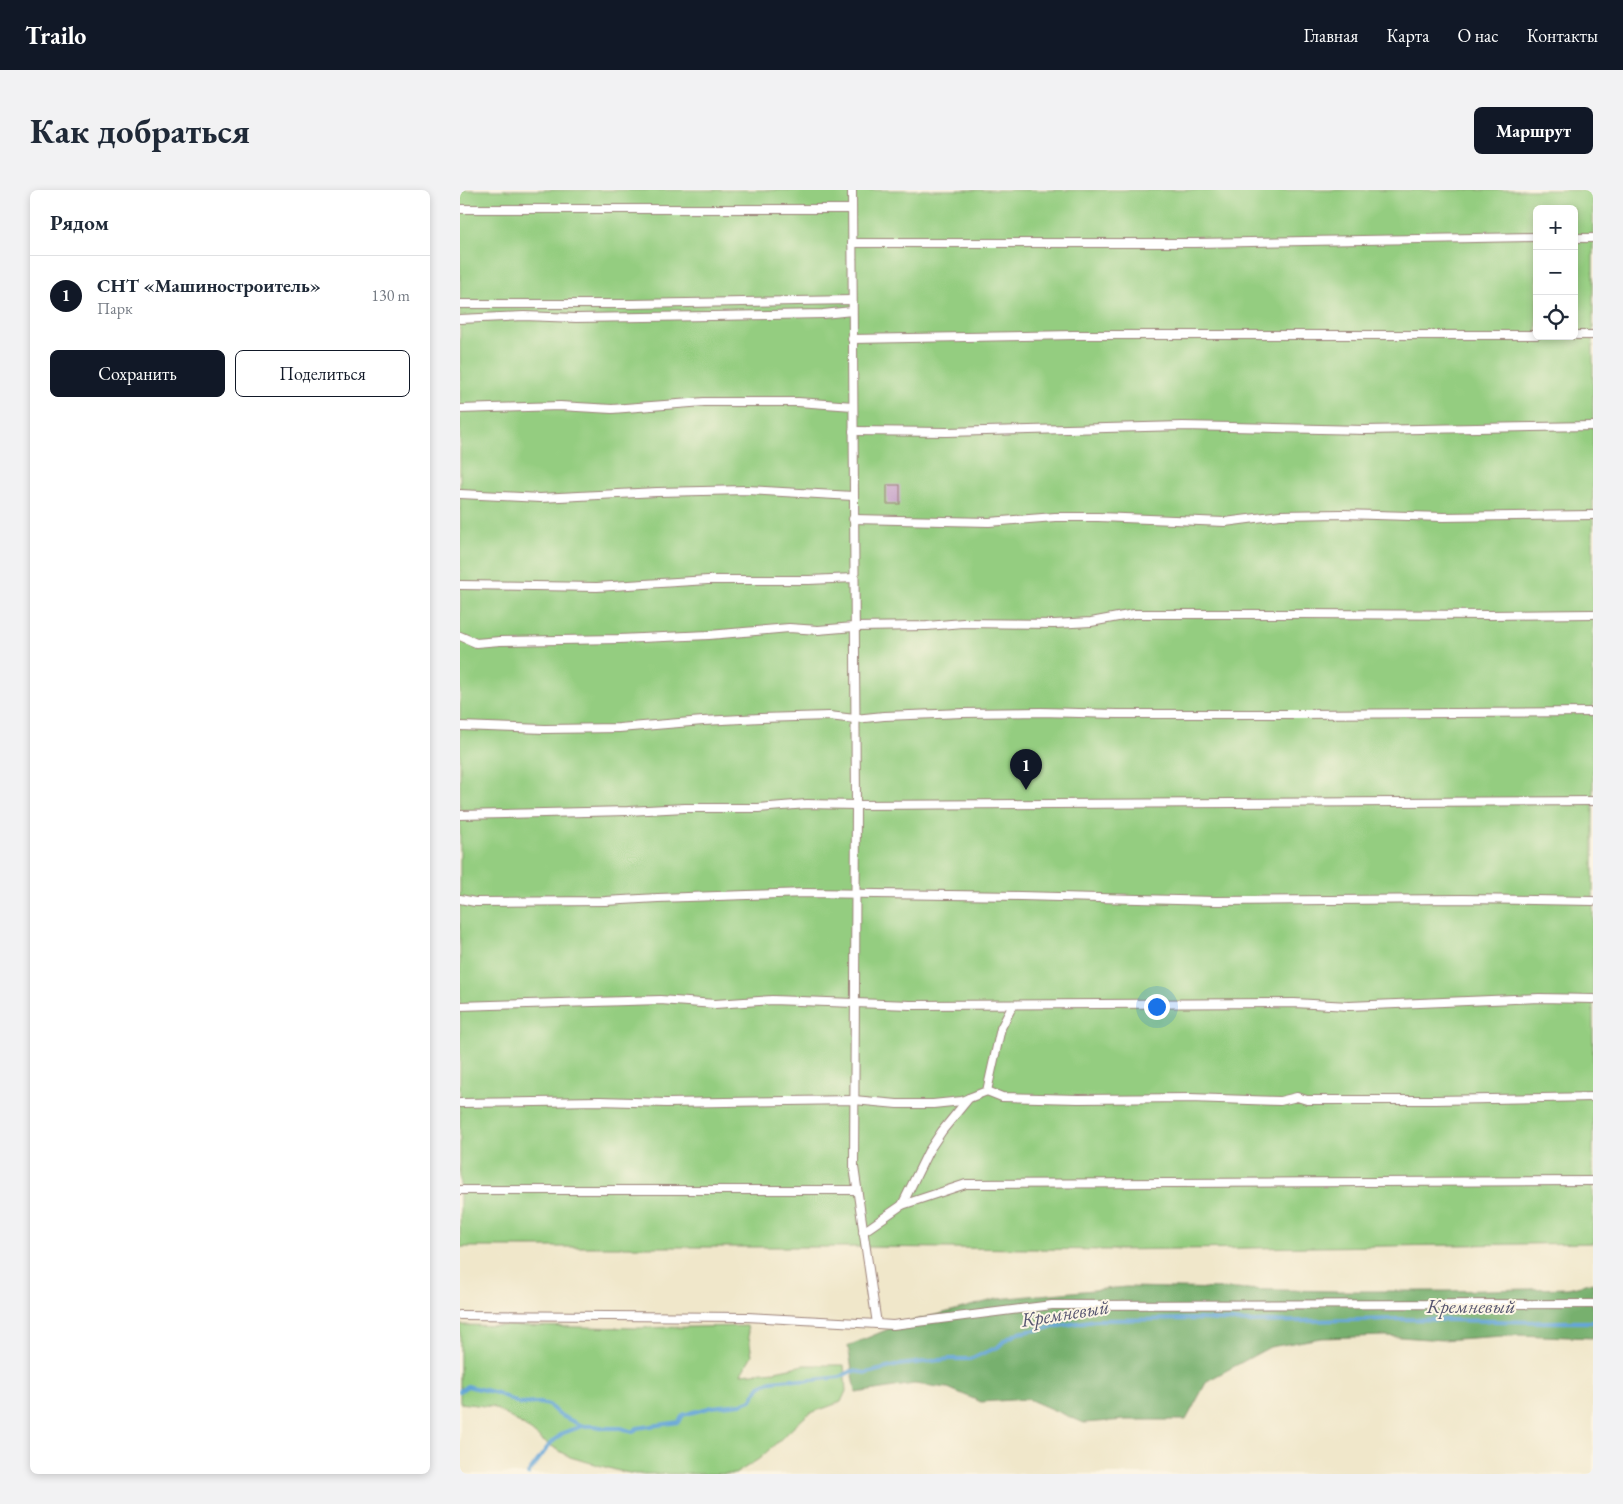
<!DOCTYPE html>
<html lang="ru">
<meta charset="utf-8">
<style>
body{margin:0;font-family:"EB Garamond",serif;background:#f2f2f3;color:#1f2937}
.controls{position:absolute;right:15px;top:15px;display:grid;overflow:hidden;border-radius:8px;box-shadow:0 2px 8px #0003}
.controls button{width:45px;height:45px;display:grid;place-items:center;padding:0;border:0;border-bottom:1px solid #e0e1e3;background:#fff;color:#1f2937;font:25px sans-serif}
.you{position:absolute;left:696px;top:816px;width:18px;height:18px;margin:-12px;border:4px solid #fff;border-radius:50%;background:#1a73e8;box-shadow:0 0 0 8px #1a73e833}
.badge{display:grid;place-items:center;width:32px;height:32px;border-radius:50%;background:#111827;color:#fff;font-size:16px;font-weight:700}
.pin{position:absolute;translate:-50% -41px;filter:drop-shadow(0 1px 2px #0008)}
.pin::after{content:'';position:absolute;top:26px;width:18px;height:15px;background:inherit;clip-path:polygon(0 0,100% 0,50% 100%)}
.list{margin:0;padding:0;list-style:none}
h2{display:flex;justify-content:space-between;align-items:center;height:65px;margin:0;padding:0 20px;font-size:21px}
h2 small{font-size:16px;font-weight:400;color:#747a83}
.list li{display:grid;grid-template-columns:32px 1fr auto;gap:15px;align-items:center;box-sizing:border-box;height:80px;padding:0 20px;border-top:1px solid #e0e1e3}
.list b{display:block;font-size:19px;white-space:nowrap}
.list p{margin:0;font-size:16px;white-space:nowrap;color:#747a83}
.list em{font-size:16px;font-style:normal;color:#747a83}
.actions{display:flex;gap:10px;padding:15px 20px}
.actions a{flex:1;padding:11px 0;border:1px solid #111827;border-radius:8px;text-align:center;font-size:18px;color:#111827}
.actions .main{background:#111827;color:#fff}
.icon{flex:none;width:28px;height:28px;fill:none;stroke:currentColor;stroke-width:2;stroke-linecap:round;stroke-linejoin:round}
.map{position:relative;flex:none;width:1133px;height:1284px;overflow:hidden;border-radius:8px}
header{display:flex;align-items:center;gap:30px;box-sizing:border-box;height:70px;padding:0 25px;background:#111827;color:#fff}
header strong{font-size:24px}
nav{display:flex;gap:28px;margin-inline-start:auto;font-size:18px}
.intro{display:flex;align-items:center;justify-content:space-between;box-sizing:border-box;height:120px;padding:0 30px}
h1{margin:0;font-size:35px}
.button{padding:12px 22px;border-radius:8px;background:#111827;color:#fff;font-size:18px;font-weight:700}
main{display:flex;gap:30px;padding:0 30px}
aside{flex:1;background:#fff;border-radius:8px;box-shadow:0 2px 8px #0003}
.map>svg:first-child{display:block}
.green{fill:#94cd80;stroke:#6f7656;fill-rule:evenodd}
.forest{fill:#77b06e;stroke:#60684c}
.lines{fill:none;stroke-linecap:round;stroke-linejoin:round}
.stream{stroke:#65a6d8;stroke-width:4}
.building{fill:#be96c4}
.lane-casing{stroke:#9d837a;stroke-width:10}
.lane{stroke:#fff;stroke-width:8}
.labels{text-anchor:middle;stroke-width:4;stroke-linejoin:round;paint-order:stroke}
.water-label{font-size:20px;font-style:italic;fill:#555570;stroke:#fcf5e5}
</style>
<header>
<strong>Trailo</strong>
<nav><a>Главная</a><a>Карта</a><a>О нас</a><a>Контакты</a></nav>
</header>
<div class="intro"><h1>Как добраться</h1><a class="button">Маршрут</a></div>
<main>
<aside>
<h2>Рядом<small></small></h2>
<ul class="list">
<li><span class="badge">1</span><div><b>СНТ «Машиностроитель»</b><p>Парк</p></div><em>130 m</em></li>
</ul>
<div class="actions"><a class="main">Сохранить</a><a>Поделиться</a></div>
</aside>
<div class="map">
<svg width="1133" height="1284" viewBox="0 0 1133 1284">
<rect width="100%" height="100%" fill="#fcf5e5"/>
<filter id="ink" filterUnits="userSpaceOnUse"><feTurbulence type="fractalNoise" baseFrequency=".02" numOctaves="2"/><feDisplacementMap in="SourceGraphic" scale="10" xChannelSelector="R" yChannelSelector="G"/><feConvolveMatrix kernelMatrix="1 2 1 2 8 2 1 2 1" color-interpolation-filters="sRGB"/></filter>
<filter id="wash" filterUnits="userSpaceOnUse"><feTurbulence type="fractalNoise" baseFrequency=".0096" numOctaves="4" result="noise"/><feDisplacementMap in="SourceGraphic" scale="20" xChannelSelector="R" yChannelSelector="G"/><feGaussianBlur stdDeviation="1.12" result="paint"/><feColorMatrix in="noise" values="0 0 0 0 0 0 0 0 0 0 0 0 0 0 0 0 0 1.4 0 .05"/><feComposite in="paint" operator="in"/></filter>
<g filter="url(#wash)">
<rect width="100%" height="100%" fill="#f0e7ca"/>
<g class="green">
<path d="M 0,0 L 1133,0 L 1133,1053 L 651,1060 L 405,1057 L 0,1057 ZM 1077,19 L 1114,19 L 1114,146 L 1077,146 Z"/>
<polygon points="0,1135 179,1138 287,1136 292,1165 281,1184 315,1181 344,1175 384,1175 386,1201 381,1212 348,1224 299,1269 275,1284 175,1284 159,1281 110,1267 83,1251 66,1237 33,1217 0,1213"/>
</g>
<polygon class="forest" points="1133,1092 1133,1148 1058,1145 982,1150 926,1146 861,1148 810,1157 747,1191 726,1230 665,1230 624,1233 568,1209 521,1212 488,1198 454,1194 396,1203 388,1156 438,1135 537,1109 666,1097 876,1101 984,1101 1108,1098"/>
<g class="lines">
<g class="stream">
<polyline points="0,1201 7,1196 37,1203 60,1214 79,1213 89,1215 98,1224 122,1236 135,1236 145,1238 161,1238 173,1242 177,1238 219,1232 223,1225 252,1217 281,1214 291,1210 300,1196 311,1191 332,1189 343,1191 380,1187 392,1181 407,1183 439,1175 489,1169 510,1169 538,1157 545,1150 558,1143 635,1130 740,1129 790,1132 940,1129 1085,1132 1133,1132"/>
<polyline points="68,1284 90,1254 103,1243 122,1236"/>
</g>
</g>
<g id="blocks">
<rect class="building" x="427" y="295" width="13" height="19"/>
</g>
</g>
<g filter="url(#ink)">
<use href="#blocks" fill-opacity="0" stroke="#9d837a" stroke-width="1"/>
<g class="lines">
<defs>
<g id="lane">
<polyline points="392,0 396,615 394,977 417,1134 433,1135 592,1115 1133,1114"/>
<polyline points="0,19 392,19"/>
<polyline points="1114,48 1133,48"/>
<polyline points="392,53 735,53 1077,47"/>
<polyline points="0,114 172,114 392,110"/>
<polyline points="0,129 64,126 116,128 252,126 363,124 392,121"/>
<polyline points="1114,145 1133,145"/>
<polyline points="392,149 614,145 1077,145"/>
<polyline points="0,219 100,216 152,219 244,212 338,212 393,216"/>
<polyline points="393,241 487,242 723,236 905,240 1133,236"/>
<polyline points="0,304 80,308 197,302 287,300 393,306"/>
<polyline points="393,329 529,332 595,327 638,327 765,332 820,325 882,324 983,327 1133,325"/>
<polyline points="0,395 137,397 248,390 349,390 394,388"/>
<polyline points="0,446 16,453 40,451 159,449 249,445 329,438 358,440 394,437 467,436 503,433 594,434 631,432 674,424 842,424 1030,425 1133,424"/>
<polyline points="0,536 85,539 159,538 243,531 301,528 369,526 395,529 424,526 503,523 581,522 657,524 836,524 1133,522"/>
<polyline points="0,625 168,621 225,618 298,618 347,614 396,615 1133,611"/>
<polyline points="0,709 15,712 145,711 198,708 345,703 560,706 756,711 1003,709 1133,711"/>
<polyline points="0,816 200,810 255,814 312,810 450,815 834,813 889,816 1079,808 1133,809"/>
<polyline points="527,901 542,907 618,909 730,908 820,911 837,907 847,910 975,910 1133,907"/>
<polyline points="0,913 140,911 206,913 394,910 437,914 473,914 502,911 509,908"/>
<polyline points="0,1000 397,1000"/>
<polyline points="442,1015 468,962 482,941 509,908 527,901 541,838 553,815"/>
<polyline points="403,1042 442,1015 506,994 1133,991"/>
<polyline points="0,1125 287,1127 417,1134"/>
</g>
</defs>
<use href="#lane" class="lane-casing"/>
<use href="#lane" class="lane"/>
</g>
</g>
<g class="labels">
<g class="water-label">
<text x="1011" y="1123">Кремневый</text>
<text transform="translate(605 1123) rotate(-9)" y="7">Кремневый</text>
</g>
</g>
</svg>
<div class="controls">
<button>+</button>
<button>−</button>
<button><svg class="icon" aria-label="locate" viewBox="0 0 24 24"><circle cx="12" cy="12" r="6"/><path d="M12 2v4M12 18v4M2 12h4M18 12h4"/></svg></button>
</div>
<div class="you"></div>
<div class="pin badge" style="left:566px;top:600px">1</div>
</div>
</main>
